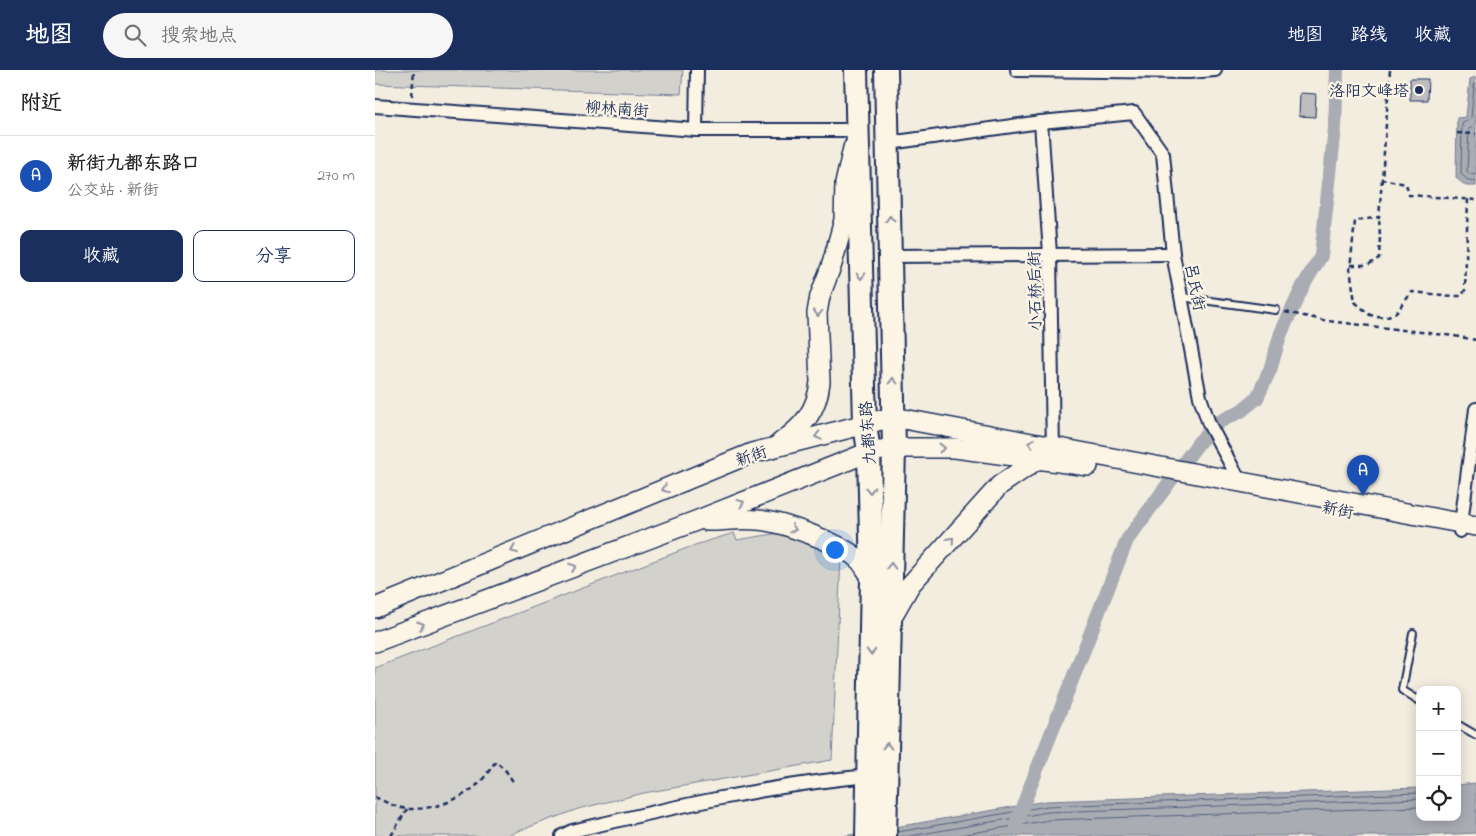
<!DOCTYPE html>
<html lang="zh">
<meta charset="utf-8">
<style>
body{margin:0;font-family:"Indie Flower","LXGW WenKai TC",sans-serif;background:#f6f6f6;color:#222}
.controls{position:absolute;right:15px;bottom:15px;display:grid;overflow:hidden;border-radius:10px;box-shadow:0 2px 12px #0003}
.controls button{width:45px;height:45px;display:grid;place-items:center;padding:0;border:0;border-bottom:1px solid #e0e0e0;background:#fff;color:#222;font:25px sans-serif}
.you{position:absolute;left:459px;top:479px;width:18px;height:18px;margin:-12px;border:4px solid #fff;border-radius:50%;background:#1a73e8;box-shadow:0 0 0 8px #1a73e833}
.badge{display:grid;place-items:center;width:32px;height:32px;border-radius:50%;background:#1b2f5e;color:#fff;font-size:16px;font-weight:700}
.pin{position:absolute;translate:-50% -41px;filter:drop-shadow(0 1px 2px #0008)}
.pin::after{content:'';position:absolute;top:26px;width:18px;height:15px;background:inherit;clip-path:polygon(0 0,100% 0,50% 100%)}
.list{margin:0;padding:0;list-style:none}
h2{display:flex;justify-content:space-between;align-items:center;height:65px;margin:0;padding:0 20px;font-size:21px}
h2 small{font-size:16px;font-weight:400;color:#767676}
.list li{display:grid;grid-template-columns:32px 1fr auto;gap:15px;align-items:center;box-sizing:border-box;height:80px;padding:0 20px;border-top:1px solid #e0e0e0}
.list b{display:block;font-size:19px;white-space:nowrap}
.list p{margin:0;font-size:16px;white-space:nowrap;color:#767676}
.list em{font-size:16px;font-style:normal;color:#767676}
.actions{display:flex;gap:10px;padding:15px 20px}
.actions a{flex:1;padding:11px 0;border:1px solid #1b2f5e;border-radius:10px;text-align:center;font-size:18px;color:#1b2f5e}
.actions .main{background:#1b2f5e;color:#fff}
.icon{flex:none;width:28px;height:28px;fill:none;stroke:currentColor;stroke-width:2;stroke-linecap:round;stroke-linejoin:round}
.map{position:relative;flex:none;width:1101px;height:766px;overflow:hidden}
header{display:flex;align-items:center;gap:30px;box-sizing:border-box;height:70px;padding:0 25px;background:#1b2f5e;color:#fff}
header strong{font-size:24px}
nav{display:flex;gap:28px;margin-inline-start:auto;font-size:18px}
.search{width:350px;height:45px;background:#f6f6f6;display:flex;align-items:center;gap:12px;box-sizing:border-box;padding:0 18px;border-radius:28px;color:#767676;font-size:19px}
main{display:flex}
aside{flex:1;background:#fff}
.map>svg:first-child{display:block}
.green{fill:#d3d1cc;stroke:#778095}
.water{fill:#a9acb3;stroke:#707a91}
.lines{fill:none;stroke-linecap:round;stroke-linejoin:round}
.shore{stroke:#546180;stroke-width:1}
.canal{stroke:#a9acb3;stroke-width:14}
.building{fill:#bebec0;stroke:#1b2f5e}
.lane-casing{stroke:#1b2f5e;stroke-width:10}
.street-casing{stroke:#1b2f5e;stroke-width:16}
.primary-casing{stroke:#1b2f5e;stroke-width:22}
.highway-casing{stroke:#1b2f5e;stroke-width:26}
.path{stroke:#1b2f5e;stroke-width:2.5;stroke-dasharray:5 4;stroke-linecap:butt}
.lane{stroke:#fcf5e5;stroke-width:6}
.street{stroke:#fcf5e5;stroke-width:12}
.primary{stroke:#fcf5e5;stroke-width:19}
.highway{stroke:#fcf5e5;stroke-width:22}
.oneway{stroke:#8c92a2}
.poi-dot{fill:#1b2f5e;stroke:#fcf5e5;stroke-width:2}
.labels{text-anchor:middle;stroke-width:4.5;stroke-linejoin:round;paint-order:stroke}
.poi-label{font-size:16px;fill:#1b2f5e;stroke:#fcf5e5;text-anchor:end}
.street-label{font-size:16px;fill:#1b2f5e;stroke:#fcf5e5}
</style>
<header>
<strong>地图</strong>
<div class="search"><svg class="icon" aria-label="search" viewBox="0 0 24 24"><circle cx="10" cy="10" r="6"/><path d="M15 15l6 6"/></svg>搜索地点</div>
<nav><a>地图</a><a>路线</a><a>收藏</a></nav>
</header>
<main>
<aside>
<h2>附近<small></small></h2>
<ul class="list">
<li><span class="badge" style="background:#1a4fb4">A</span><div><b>新街九都东路口</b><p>公交站 · 新街</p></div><em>270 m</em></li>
</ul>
<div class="actions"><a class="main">收藏</a><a>分享</a></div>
</aside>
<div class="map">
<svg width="1101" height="766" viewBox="0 0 1101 766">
<rect width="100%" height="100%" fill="#f3ede0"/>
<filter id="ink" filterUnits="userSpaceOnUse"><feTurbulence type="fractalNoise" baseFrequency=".02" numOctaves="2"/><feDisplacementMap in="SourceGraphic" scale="10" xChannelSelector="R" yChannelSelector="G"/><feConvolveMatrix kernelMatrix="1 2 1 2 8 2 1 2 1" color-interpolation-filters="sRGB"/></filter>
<g filter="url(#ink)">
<g class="green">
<polygon points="0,0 308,0 306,24 0,14"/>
<polygon points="410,462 466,487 457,690 269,723 203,739 141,762 135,766 0,766 0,598 320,475 359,463 362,470"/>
</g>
<g class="water">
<polygon points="1101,7 1101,116 1091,116 1081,108 1082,48 1091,47 1095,9"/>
<polygon points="1101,713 1101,763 1037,766 469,766 671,731 1045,718 1045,747 1082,747 1082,715"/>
</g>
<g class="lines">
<g class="shore">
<path d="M 1101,13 L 1099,15 L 1096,48 C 1094,52 1089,51 1087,54 L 1086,104 L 1093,110 L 1101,111"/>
<polyline points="1101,52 1094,59 1092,101 1095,104 1101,105"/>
<polyline points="523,762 672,736 1045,723"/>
<polyline points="535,766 673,742 1045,729"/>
<polyline points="579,766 674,750 1045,737"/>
</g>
<polyline class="canal" points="641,753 752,470 824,372 844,352 866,341 882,328 895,300 906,263 928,216 946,186 960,58 962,0"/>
</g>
<g class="building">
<polygon points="1035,9 1053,9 1052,30 1035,30"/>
<polygon points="925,23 941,24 940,47 924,46"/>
</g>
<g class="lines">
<defs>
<g id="lane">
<polyline points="806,227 901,240"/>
<polyline points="1038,563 1027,620 1045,631"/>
<polyline points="1082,654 1101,665"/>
</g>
<g id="street">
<polyline points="642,0 814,2 840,0"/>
<polyline points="0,36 321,60 482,60"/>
<polyline points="666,52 675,184 678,384"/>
<polyline points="321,60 322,0"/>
<polyline points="514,73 666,52 759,43 788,84 798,184 825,327 834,354 867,415"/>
<polyline points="516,186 798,184"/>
<polyline points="1085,461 1101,339"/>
<path d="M 187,766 L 197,761 C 295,738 394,715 494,706"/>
</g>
<g id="primary">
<path d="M 405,373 C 428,357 442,341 445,312 L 442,243 L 445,226 L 457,194 L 469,150 L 470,114 L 478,78"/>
<path d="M 332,451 C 349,451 366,448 383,450 C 407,452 470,474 486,492 C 490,497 493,503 497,508"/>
<polyline points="0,538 377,383 518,347 1101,456"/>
<polyline points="515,550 535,515 625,415 663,389"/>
<polyline points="0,572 318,452 494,382 519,378 580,378 713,396"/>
</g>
<g id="highway">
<polyline points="481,0 490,354 494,382 497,508 492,766"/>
<polyline points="510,766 519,378 511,0"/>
</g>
</defs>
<use href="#lane" class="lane-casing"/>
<use href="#street" class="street-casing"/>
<use href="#primary" class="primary-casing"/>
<use href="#highway" class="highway-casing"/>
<g class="path">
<polyline points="1015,0 1007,109 1031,114 1034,125 1101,130"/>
<polyline points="37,26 39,0"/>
<polyline points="1082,63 1101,64"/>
<polyline points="1007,109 1004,147 980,151 975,199 980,232 995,245 1010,247 1021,243 1037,222 1078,226 1087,226 1090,220 1093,129"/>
<polyline points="976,195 993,195 1004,188 1005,167 1004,147"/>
<polyline points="910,242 953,251 1079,266 1101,270"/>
<path d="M 0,727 C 10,732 22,738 33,739 C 56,740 84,731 102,715 C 109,709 115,699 121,691 L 131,701 L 139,713"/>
<polyline points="16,766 32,739"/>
</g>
<use href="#lane" class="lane"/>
<use href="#street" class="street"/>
<use href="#primary" class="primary"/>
<use href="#highway" class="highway"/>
</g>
<defs><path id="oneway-chevron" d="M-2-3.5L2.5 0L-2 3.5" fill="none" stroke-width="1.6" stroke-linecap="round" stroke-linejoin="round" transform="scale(1.25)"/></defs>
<g class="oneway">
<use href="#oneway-chevron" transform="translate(515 149) rotate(-91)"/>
<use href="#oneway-chevron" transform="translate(486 206) rotate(88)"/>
<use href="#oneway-chevron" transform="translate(443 243) rotate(92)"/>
<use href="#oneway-chevron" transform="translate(518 311) rotate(-91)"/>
<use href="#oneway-chevron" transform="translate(443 366) rotate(166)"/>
<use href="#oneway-chevron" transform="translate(656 373) rotate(-169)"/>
<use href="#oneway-chevron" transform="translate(567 378)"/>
<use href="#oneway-chevron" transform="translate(290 419) rotate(158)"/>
<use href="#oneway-chevron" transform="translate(495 420) rotate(89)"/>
<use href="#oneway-chevron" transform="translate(366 433) rotate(-22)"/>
<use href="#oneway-chevron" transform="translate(418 459) rotate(19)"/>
<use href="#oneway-chevron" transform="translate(576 470) rotate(-48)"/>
<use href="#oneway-chevron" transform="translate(139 480) rotate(158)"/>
<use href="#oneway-chevron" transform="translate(516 496) rotate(-89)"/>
<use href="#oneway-chevron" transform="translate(198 497) rotate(-21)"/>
<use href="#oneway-chevron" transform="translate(46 555) rotate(-21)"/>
<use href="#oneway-chevron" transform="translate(496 582) rotate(91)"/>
<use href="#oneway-chevron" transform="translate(512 676) rotate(-89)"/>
</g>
</g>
<circle class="poi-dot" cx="1044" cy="20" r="5"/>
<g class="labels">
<g class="poi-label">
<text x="1034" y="26">洛阳文峰塔</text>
</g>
<g class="street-label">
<text transform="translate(242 38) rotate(4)" y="6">柳林南街</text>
<text transform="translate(821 217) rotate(79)" y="6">吕氏街</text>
<text transform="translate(659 221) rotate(-91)" y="6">小石桥后街</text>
<text transform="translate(492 363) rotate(-94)" y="6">九都东路</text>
<text transform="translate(376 385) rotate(-19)" y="6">新街</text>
<text transform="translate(963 439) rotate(11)" y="6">新街</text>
</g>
</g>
</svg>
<div class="controls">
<button>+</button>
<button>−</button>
<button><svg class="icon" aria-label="locate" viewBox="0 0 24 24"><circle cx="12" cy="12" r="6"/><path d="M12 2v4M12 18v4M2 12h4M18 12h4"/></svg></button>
</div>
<div class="you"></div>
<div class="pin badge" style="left:988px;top:426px;background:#1a4fb4">A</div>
</div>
</main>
